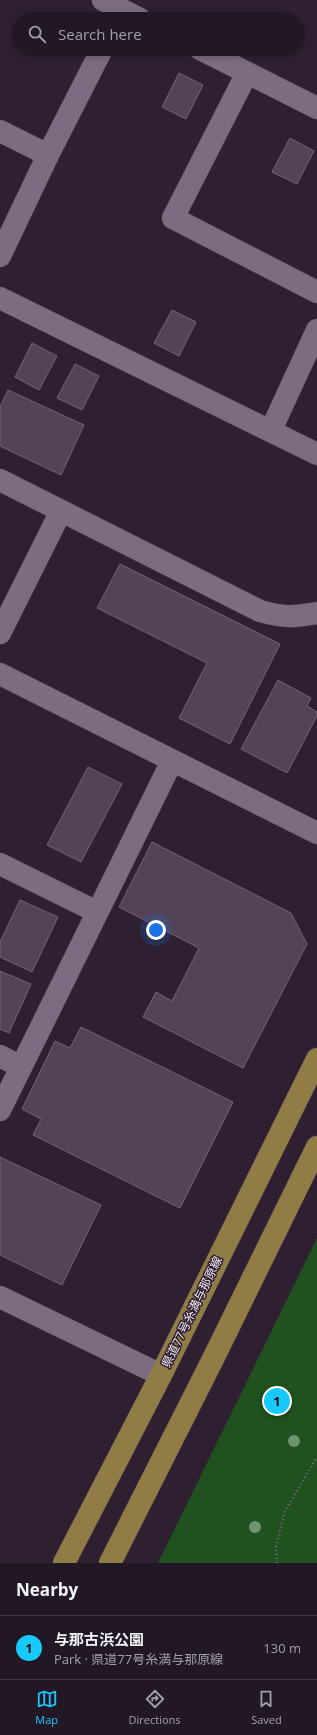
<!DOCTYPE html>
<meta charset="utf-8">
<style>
body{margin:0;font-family:"Open Sans","Noto Sans JP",sans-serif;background:#2a212d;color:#f1f3f6}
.you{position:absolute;left:156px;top:930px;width:14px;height:14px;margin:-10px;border:3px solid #fff;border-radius:50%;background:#1a73e8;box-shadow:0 0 0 6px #1a73e833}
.badge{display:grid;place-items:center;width:26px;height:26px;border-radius:50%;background:#18cafc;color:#111;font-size:13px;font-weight:700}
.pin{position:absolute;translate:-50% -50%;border:2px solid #fff;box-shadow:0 1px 4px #0006}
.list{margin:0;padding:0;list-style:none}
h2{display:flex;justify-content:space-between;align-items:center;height:52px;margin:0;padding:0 16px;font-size:17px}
h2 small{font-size:13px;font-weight:400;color:#a2a0a7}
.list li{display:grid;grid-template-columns:26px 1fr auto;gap:12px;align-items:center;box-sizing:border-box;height:64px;padding:0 16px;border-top:1px solid #3f3742}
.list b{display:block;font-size:15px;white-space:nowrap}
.list p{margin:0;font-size:13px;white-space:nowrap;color:#a2a0a7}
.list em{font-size:13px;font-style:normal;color:#a2a0a7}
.icon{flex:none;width:22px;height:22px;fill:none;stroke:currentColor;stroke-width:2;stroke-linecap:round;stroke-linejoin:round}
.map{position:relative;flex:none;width:317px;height:1563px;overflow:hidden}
.search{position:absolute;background:#221825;box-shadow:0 2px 6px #0003;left:12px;right:12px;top:12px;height:44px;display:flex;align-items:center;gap:10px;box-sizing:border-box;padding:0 14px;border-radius:22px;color:#a2a0a7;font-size:15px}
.sheet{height:116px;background:#221825}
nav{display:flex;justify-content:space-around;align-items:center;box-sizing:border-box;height:56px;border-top:1px solid #3f3742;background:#221825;font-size:11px;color:#a2a0a7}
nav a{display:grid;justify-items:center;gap:2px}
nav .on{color:#18cafc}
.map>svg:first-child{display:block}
.green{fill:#205220}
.building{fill:#524356;stroke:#726277}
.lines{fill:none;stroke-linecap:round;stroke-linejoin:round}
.minor-casing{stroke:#4b3f4e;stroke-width:23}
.major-casing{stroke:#4b3f4e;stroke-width:23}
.path{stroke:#776b7a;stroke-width:2.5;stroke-dasharray:1 3;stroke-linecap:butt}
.minor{stroke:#7c6c81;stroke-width:22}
.major{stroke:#927c46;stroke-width:22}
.tree{fill:#6f926f}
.labels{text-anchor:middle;stroke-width:3;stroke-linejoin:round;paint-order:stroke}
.street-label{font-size:12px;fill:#f4eaf6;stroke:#2e2031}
</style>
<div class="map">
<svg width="317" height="1563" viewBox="0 0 317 1563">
<rect width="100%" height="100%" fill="#2e2031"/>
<polygon class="green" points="317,1238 317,1563 158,1563"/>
<g class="building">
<polygon points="179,73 203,85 186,119 162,107"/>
<polygon points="290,138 314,151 297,184 272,172"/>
<polygon points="172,310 196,322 179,356 154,343"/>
<polygon points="32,343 57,356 39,390 15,377"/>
<polygon points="75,364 99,376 82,410 57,398"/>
<polygon points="8,390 84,425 61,475 0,446 0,407"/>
<polygon points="120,564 280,644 230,744 179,718 207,663 97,608"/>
<polygon points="278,680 311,698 307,706 317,712 317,716 287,773 241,749"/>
<polygon points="88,767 122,784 81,862 47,845"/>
<polygon points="152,842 291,913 307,944 243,1068 143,1017 156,992 172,1001 199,948 119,907"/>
<polygon points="20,900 58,917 32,972 0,957 0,942"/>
<polygon points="0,971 31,984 9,1033 0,1029"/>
<polygon points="81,1027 233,1102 180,1208 33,1135 41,1119 22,1109 55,1041 70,1048"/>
<polygon points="0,1157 101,1205 62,1285 0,1255"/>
</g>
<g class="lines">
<defs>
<g id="minor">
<polyline points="103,0 140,19"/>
<polyline points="200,49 317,108"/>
<polyline points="247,73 173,218 317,292"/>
<polyline points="0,131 48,155"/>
<polyline points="0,256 48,155 102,49"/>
<polyline points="0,298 317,454"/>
<polyline points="271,430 317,330"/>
<path d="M 0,480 L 260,611 C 285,618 292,617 317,613"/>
<polyline points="0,633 61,511"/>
<polyline points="0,674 317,833"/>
<polyline points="0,864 97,912"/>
<polyline points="0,1056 21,1067"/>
<polyline points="0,1110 172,761"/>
<polyline points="0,1297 161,1375"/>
</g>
<g id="major">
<polyline points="64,1563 161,1375 317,1059"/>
<polyline points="110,1563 214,1357 317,1147"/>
</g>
</defs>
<use href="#minor" class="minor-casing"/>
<use href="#major" class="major-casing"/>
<polyline class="path" points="277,1563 276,1547 285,1511 317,1457"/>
<use href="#minor" class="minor"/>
<use href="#major" class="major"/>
</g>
<g class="tree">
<circle cx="294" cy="1441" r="6"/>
<circle cx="255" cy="1527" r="6"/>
</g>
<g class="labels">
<g class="street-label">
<text transform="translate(192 1312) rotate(-64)" y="4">県道77号糸満与那原線</text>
</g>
</g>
</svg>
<div class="you"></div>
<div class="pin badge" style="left:277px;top:1401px">1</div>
<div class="search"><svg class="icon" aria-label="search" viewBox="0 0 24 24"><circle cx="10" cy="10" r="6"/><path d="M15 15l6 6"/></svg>Search here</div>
</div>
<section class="sheet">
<h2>Nearby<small></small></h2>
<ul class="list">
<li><span class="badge">1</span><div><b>与那古浜公園</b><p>Park · 県道77号糸満与那原線</p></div><em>130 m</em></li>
</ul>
</section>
<nav>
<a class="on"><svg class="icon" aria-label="map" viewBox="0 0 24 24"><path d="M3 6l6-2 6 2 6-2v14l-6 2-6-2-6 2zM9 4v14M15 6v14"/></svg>Map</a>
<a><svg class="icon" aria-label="directions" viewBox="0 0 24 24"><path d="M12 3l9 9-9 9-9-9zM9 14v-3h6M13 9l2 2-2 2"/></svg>Directions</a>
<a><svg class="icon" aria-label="saved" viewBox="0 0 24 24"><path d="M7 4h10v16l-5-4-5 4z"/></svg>Saved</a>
</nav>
